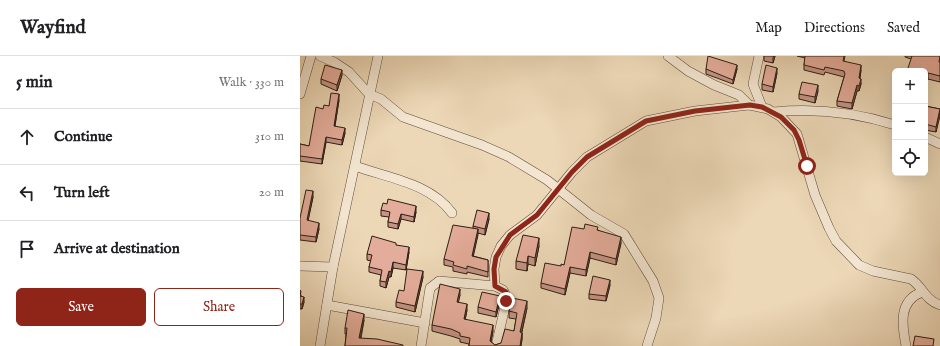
<!DOCTYPE html>
<meta charset="utf-8">
<style>
body{margin:0;font-family:"IM FELL English",serif;background:#f6f6f6;color:#202124}
.controls{position:absolute;right:12px;top:12px;display:grid;overflow:hidden;border-radius:6px;box-shadow:0 4px 16px #0002}
.controls button{width:36px;height:36px;display:grid;place-items:center;padding:0;border:0;border-bottom:1px solid #e0e0e0;background:#fff;color:#202124;font:20px sans-serif}
.stop{position:absolute;width:12px;height:12px;margin:-9px;border:3px solid #8f2418;border-radius:50%;background:#fff}
.stop.end{background:#8f2418;border-color:#fff;box-shadow:0 1px 4px #0008}
.list{margin:0;padding:0;list-style:none}
h2{display:flex;justify-content:space-between;align-items:center;height:52px;margin:0;padding:0 16px;font-size:17px}
h2 small{font-size:13px;font-weight:400;color:#757577}
.list li{display:grid;grid-template-columns:26px 1fr auto;gap:12px;align-items:center;box-sizing:border-box;height:56px;padding:0 16px;border-top:1px solid #e0e0e0}
.list b{display:block;font-size:15px;white-space:nowrap}
.list em{font-size:13px;font-style:normal;color:#757577}
.actions{display:flex;gap:8px;padding:12px 16px}
.actions a{flex:1;padding:9px 0;border:1px solid #8f2418;border-radius:6px;text-align:center;font-size:14px;color:#8f2418}
.actions .main{background:#8f2418;color:#fff}
.icon{flex:none;width:22px;height:22px;fill:none;stroke:currentColor;stroke-width:2;stroke-linecap:round;stroke-linejoin:round}
.map{position:relative;flex:none;width:640px;height:290px;overflow:hidden}
header{display:flex;align-items:center;gap:24px;box-sizing:border-box;height:56px;padding:0 20px;background:#fff;border-bottom:1px solid #e0e0e0}
header strong{font-size:19px}
nav{display:flex;gap:22px;margin-inline-start:auto;font-size:14px}
main{display:flex}
aside{flex:1;background:#fff}
.map>svg:first-child{display:block}
.lines{fill:none;stroke-linecap:round;stroke-linejoin:round}
.street-casing{stroke:#5e4c3c;stroke-width:10}
.street{stroke:#f3e5d0;stroke-width:9}
.wall{fill:#c49484;stroke:#2e1d13}
.shaded-wall{fill:#a0786c;stroke:#2e1d13}
.building{fill:#e4ac9a;stroke:#2e1d13}
.route{stroke:#8f2418;stroke-width:5}
</style>
<header>
<strong>Wayfind</strong>
<nav><a>Map</a><a>Directions</a><a>Saved</a></nav>
</header>
<main>
<aside>
<h2>5 min<small>Walk · 330 m</small></h2>
<ul class="list">
<li><svg class="icon" aria-label="ahead" viewBox="0 0 24 24"><path d="M12 20V5M6 11l6-6 6 6"/></svg><div><b>Continue</b></div><em>310 m</em></li>
<li><svg class="icon" aria-label="left" viewBox="0 0 24 24"><path d="M17 20v-9H6M10 6l-5 5 5 5"/></svg><div><b>Turn left</b></div><em>20 m</em></li>
<li><svg class="icon" aria-label="arrive" viewBox="0 0 24 24"><path d="M6 21V4h12l-3 4 3 4H6"/></svg><div><b>Arrive at destination</b></div></li>
</ul>
<div class="actions"><a class="main">Save</a><a>Share</a></div>
</aside>
<div class="map">
<svg width="640" height="290" viewBox="0 0 640 290">
<rect width="100%" height="100%" fill="#ecd7b6"/>
<filter id="stains"><feTurbulence type="fractalNoise" baseFrequency=".005" numOctaves="4"/><feColorMatrix values="0 0 0 0 .2 0 0 0 0 .09 0 0 0 0 .02 0 0 0 .5 -.17"/></filter>
<radialGradient id="worn" r=".72"><stop offset=".6" stop-color="#630" stop-opacity="0"/><stop offset="1" stop-color="#630" stop-opacity=".3"/></radialGradient>
<g class="lines">
<defs>
<g id="street">
<polyline points="20,0 34,6 49,16 69,38 81,43 103,61 182,89 209,101 247,124 291,159 324,178 353,225 359,242 356,262 347,290"/>
<path d="M 368,0 L 388,15 L 414,29 L 439,39 L 449,49 L 468,53 L 481,61 L 497,78 L 515,139 L 529,172 L 536,185 L 559,209 L 573,215 L 611,223 C 623,231 625,244 640,249"/>
<polyline points="459,0 453,28 462,51"/>
<polyline points="0,38 11,0"/>
<path d="M 474,56 C 514,52 557,57 595,69"/>
<polyline points="625,81 640,88"/>
<path d="M 55,110 C 88,122 130,127 152,157"/>
<polyline points="0,210 33,211"/>
<polyline points="27,249 125,267"/>
<polyline points="20,290 33,211 78,0"/>
<polyline points="121,290 130,232 139,225 195,230"/>
<polyline points="196,290 207,242 203,234 195,230 194,213 196,201 201,190 210,179 237,159 272,116 287,101 346,65 395,55 449,49"/>
<path d="M 606,290 C 602,269 598,245 622,236"/>
</g>
</defs>
<use href="#street" class="street-casing"/>
<use href="#street" class="street"/>
</g>
<g class="wall">
<polygon points="464,0 475,0 473,7 464,5"/>
<polygon points="497,0 545,0 544,5 561,14 560,23 561,28 559,35 557,35 552,53 537,50 537,45 544,21 525,16 524,19 504,14 504,9 505,2"/>
<polygon points="605,0 640,0 640,26 628,23 625,32 625,15 611,3 605,1"/>
<polygon points="406,13 437,13 433,28 406,18"/>
<polygon points="477,17 473,36 462,34 462,28"/>
<polygon points="42,19 37,35 21,28 21,23"/>
<polygon points="518,35 515,47 499,43 499,38"/>
<polygon points="39,44 35,70 45,77 42,89 26,86 22,108 0,105 0,88 9,90 23,53 29,50"/>
<polygon points="625,50 640,53 636,76 625,74"/>
<polygon points="13,141 8,164 19,173 16,186 0,184 0,162"/>
<polygon points="81,154 116,156 114,166 101,163 98,173 88,171 88,166 89,161 81,160"/>
<polygon points="189,163 185,179 178,177 173,200 188,204 188,221 167,216 167,218 153,215 153,211 144,209 144,203 173,173 173,170"/>
<polygon points="284,173 298,174 321,187 316,209 290,202 286,220 270,217 265,239 241,232 241,227 261,210 264,209"/>
<polygon points="96,189 109,196 106,214 93,212 91,221 89,221 86,232 80,230 80,225 81,219 69,216 69,211 71,205 67,204 67,198"/>
<polygon points="239,190 235,210 228,208 227,215 216,213 216,205"/>
<polygon points="123,221 115,256 96,251 96,246"/>
<polygon points="310,229 306,245 289,243 289,238"/>
<polygon points="0,234 1,240 4,246 2,253 0,253"/>
<polygon points="160,239 158,246 167,254 165,264 193,275 191,286 195,289 201,287 214,275 216,263 209,262 209,255 227,252 222,276 222,283 221,290 169,290 169,288 160,286 160,283 151,280 132,275 132,269"/>
<polygon points="200,245 196,261 178,257 178,251"/>
<polygon points="64,264 61,282 45,290 46,278 45,278 45,272"/>
</g>
<g class="shaded-wall">
<polygon points="474,0 475,0 473,7 473,1"/>
<polygon points="437,9 437,13 433,28 433,24"/>
<polygon points="561,9 561,14 559,28 559,22"/>
<polygon points="477,12 477,17 473,36 473,31"/>
<polygon points="42,14 42,19 37,35 37,29"/>
<polygon points="628,17 628,23 625,32 625,26"/>
<polygon points="561,23 561,28 559,35 559,30"/>
<polygon points="518,29 518,35 515,47 515,41"/>
<polygon points="557,29 557,35 552,53 552,47"/>
<polygon points="39,38 39,44 34,75 34,70"/>
<polygon points="640,55 640,60 636,76 636,71"/>
<polygon points="45,72 45,77 42,89 42,84"/>
<polygon points="26,81 26,86 22,108 22,103"/>
<polygon points="13,135 13,141 7,170 7,164"/>
<polygon points="116,150 116,156 114,166 114,161"/>
<polygon points="189,157 189,163 185,179 185,173"/>
<polygon points="101,158 101,163 98,173 98,168"/>
<polygon points="19,167 19,173 16,186 16,181"/>
<polygon points="178,173 178,179 172,206 172,200"/>
<polygon points="321,181 321,187 316,209 316,203"/>
<polygon points="239,182 239,190 235,210 235,202"/>
<polygon points="109,191 109,196 106,214 106,209"/>
<polygon points="290,196 290,202 286,220 286,214"/>
<polygon points="228,200 228,208 227,215 227,207"/>
<polygon points="93,206 93,212 91,221 91,216"/>
<polygon points="270,211 270,217 265,239 265,233"/>
<polygon points="89,215 89,221 86,232 86,226"/>
<polygon points="123,215 123,221 115,256 115,250"/>
<polygon points="310,224 310,229 306,245 306,240"/>
<polygon points="160,233 160,239 157,253 157,246"/>
<polygon points="200,240 200,245 196,261 196,256"/>
<polygon points="4,241 4,246 2,253 2,248"/>
<polygon points="227,245 227,252 220,283 220,276"/>
<polygon points="167,248 167,254 164,270 164,263"/>
<polygon points="64,258 64,264 59,289 59,282"/>
<polygon points="193,269 193,275 190,290 190,285"/>
<polygon points="222,277 222,283 221,290 220,290"/>
</g>
<g class="building">
<polygon points="408,0 437,9 433,24 406,13"/>
<polygon points="505,0 544,0 543,5 561,9 559,22 561,23 559,30 557,29 552,47 537,45 545,18 544,15 525,11 524,14 504,9"/>
<polygon points="612,0 640,0 639,6 640,6 640,20 628,17 625,26 625,15 607,15"/>
<polygon points="25,9 42,14 37,29 21,23"/>
<polygon points="466,9 477,12 473,31 462,28"/>
<polygon points="502,26 518,29 515,41 499,38"/>
<polygon points="31,37 39,38 34,70 45,72 42,84 26,81 22,103 0,100 0,88 9,90 16,51 23,53 24,49 29,50"/>
<polygon points="625,50 640,53 636,71 625,68"/>
<polygon points="6,134 13,135 7,164 19,167 16,181 0,179 0,162"/>
<polygon points="88,143 116,150 114,161 101,158 98,168 88,166 90,156 81,154 83,147 87,148"/>
<polygon points="177,154 189,157 185,173 173,170"/>
<polygon points="285,168 298,171 297,174 321,181 316,203 290,196 286,214 270,211 265,233 241,227 245,207 261,210 261,208 264,209 272,171 284,173"/>
<polygon points="153,169 178,173 172,200 188,204 188,216 167,210 167,213 153,209 154,206 144,203"/>
<polygon points="223,179 239,182 235,202 228,200 227,207 216,205"/>
<polygon points="72,180 96,187 96,189 109,191 106,209 93,206 91,216 89,215 86,226 80,225 82,214 69,211 72,199 67,198"/>
<polygon points="107,213 123,215 115,250 96,246 99,234 104,235"/>
<polygon points="293,220 310,224 306,240 289,238"/>
<polygon points="140,228 160,233 157,246 167,248 164,263 193,269 190,285 195,289 201,287 205,273 214,275 217,257 209,255 212,242 227,245 220,276 222,277 220,290 169,290 170,282 160,280 160,277 151,273 132,269"/>
<polygon points="0,234 1,235 0,240 4,241 2,248 0,248"/>
<polygon points="182,236 200,240 196,256 178,251"/>
<polygon points="48,254 64,258 59,282 77,283 103,289 103,290 45,290 47,272 45,272"/>
<polygon points="615,280 634,283 633,290 613,290"/>
</g>
<g class="lines">
<polyline class="route" points="206,245 206,236 195,230 194,213 196,201 210,179 237,159 272,116 287,101 346,65 395,55 450,49 462,51 481,61 494,74 499,84 507,110"/>
</g>
<rect width="100%" height="100%" filter="url(#stains)"/>
<rect width="100%" height="100%" fill="url(#worn)"/>
</svg>
<div class="controls">
<button>+</button>
<button>−</button>
<button><svg class="icon" aria-label="locate" viewBox="0 0 24 24"><circle cx="12" cy="12" r="6"/><path d="M12 2v4M12 18v4M2 12h4M18 12h4"/></svg></button>
</div>
<div class="stop" style="left:507px;top:110px"></div>
<div class="stop end" style="left:206px;top:245px"></div>
</div>
</main>
